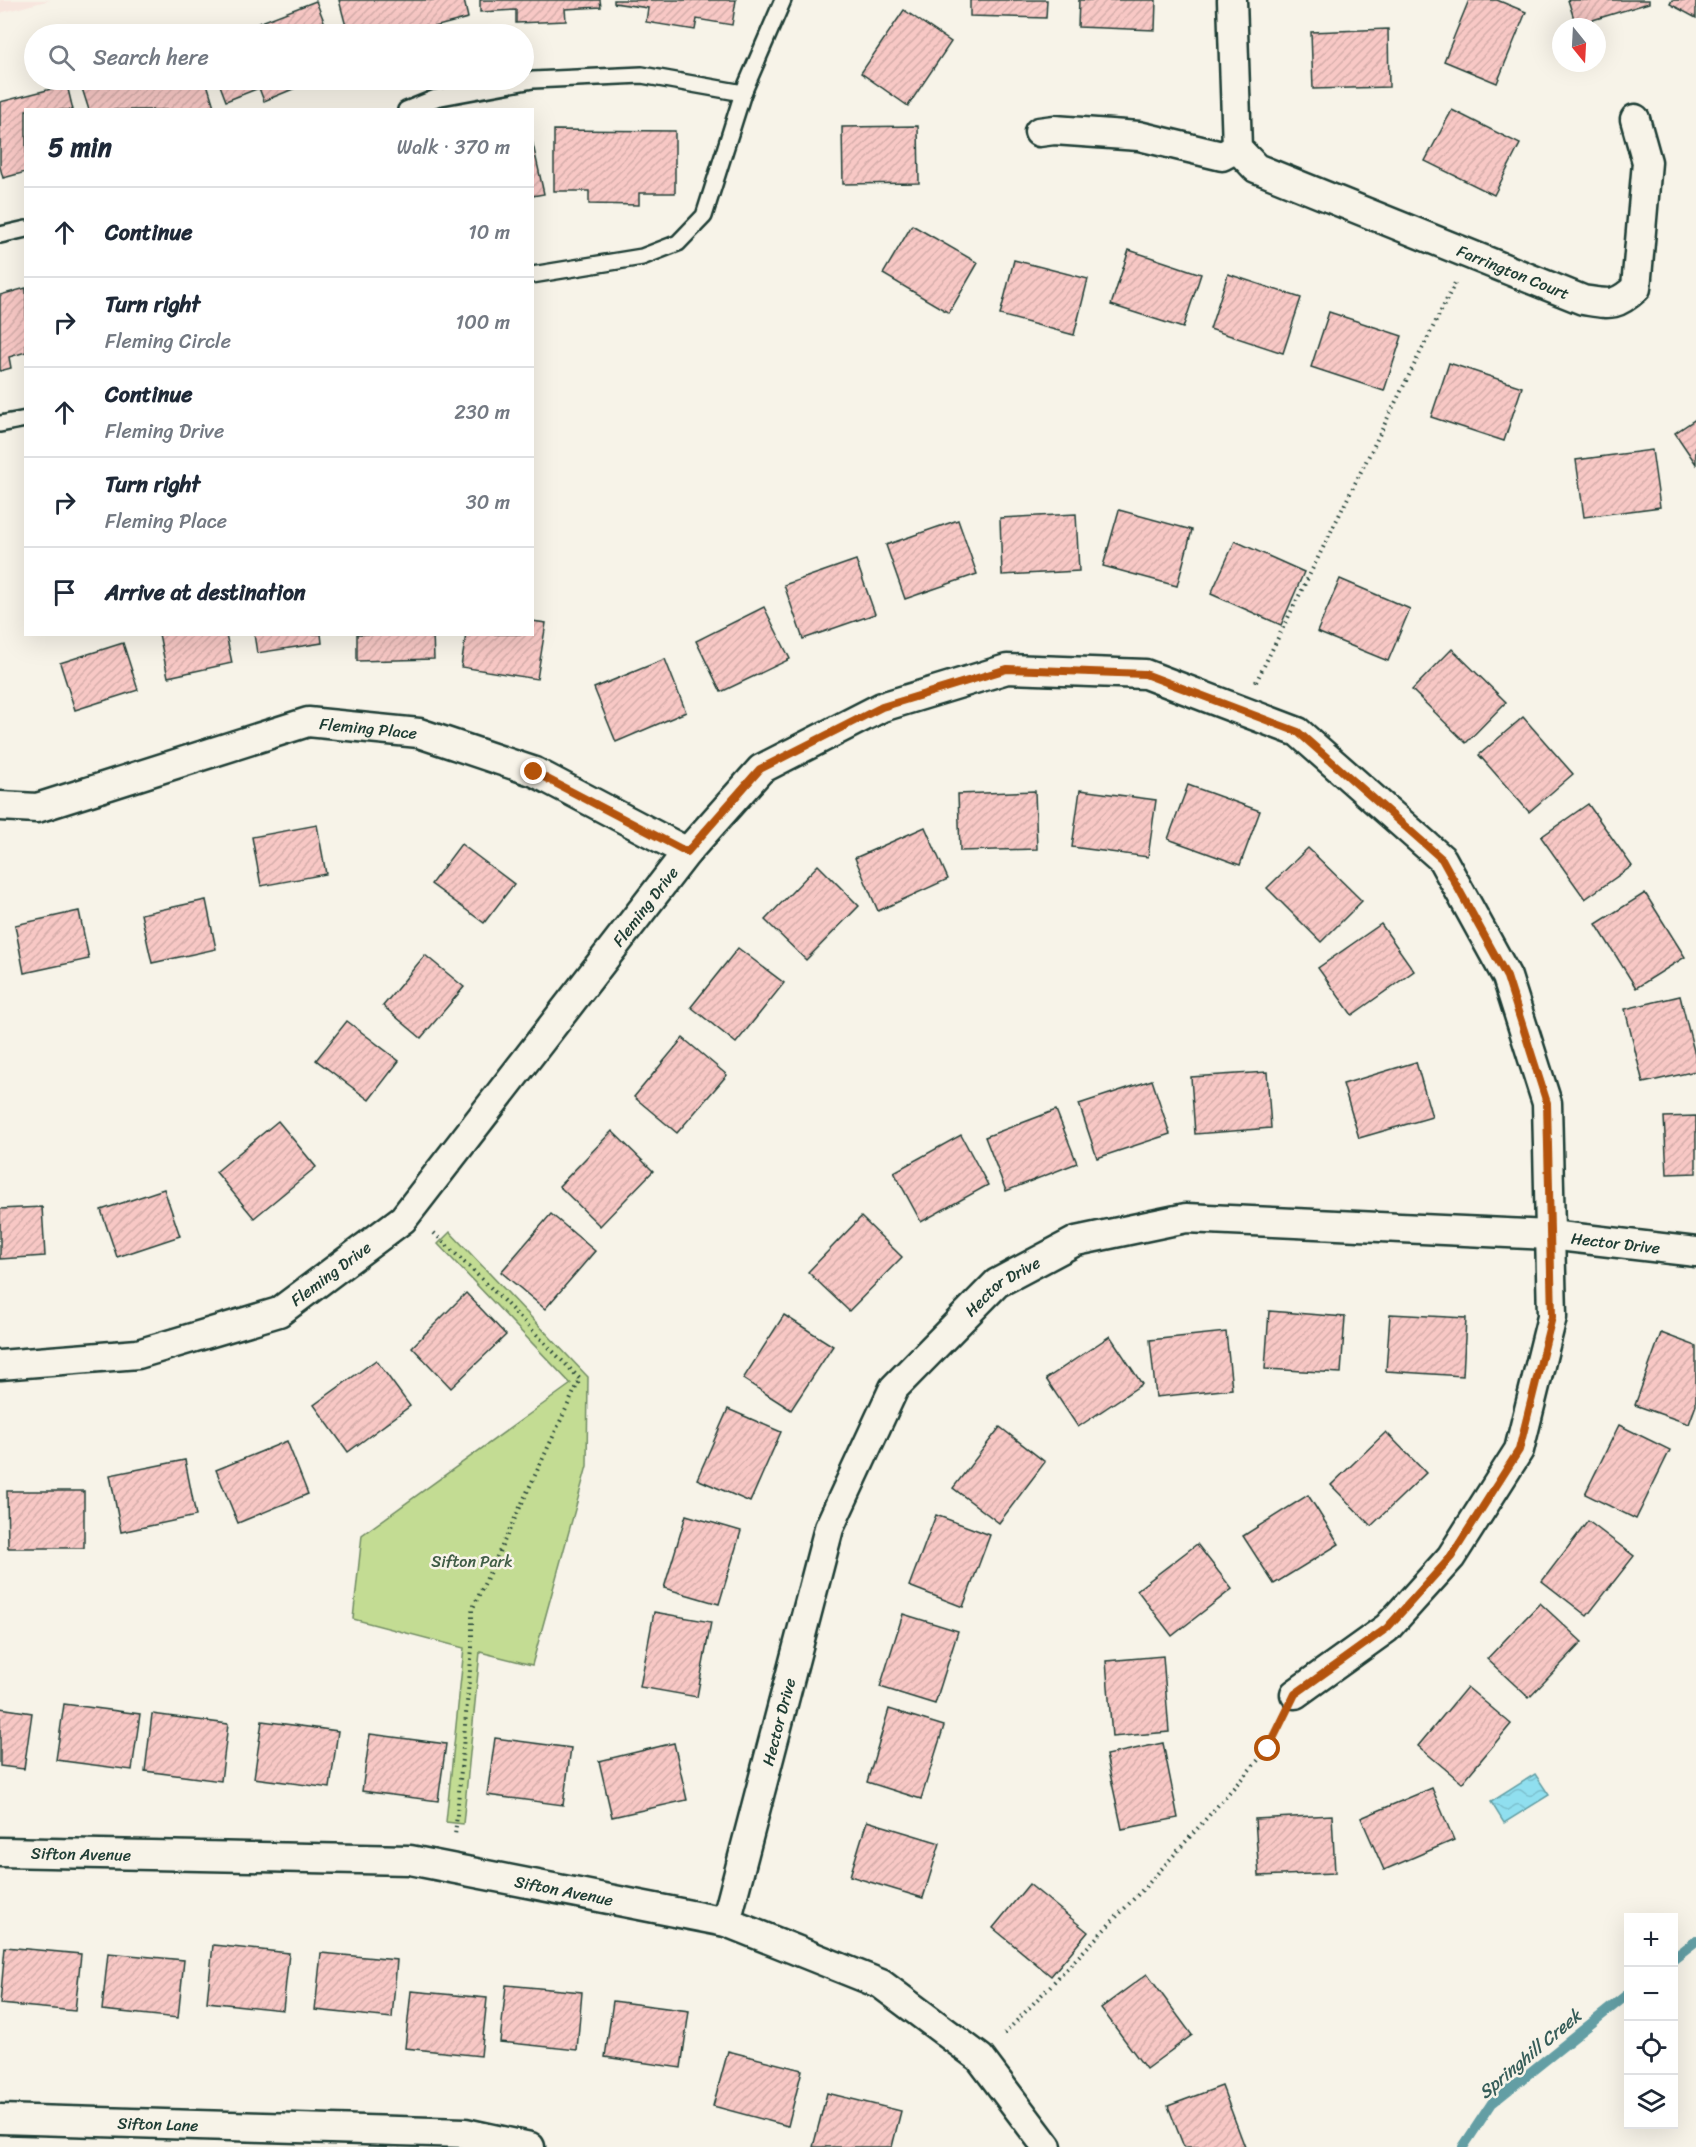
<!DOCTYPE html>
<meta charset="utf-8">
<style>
body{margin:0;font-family:Sriracha,sans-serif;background:#f6f6f7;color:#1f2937}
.controls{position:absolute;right:18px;bottom:18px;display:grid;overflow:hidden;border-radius:0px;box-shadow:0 6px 24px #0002}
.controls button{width:54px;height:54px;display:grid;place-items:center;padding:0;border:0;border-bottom:2px solid #e0e1e3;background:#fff;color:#1f2937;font:30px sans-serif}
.compass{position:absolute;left:1552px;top:18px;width:54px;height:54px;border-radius:50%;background:#fff;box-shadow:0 6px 24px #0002;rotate:162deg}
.stop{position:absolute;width:18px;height:18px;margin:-14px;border:4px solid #b45309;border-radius:50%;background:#fff}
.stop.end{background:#b45309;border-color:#fff;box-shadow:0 2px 6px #0008}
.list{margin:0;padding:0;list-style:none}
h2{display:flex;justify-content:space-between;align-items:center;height:78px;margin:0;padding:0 24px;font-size:26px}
h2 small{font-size:20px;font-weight:400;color:#747a83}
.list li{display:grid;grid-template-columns:39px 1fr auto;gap:18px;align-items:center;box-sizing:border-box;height:90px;padding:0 24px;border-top:2px solid #e0e1e3}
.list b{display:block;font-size:22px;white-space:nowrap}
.list p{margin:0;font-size:20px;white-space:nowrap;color:#747a83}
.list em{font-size:20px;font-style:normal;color:#747a83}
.icon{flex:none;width:33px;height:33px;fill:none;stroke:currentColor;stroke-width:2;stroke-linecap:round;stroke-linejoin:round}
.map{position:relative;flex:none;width:1696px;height:2147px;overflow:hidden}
.search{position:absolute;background:#fff;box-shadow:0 6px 24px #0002;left:24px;top:24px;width:510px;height:66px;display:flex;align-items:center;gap:15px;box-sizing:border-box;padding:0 21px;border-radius:33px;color:#747a83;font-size:22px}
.panel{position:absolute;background:#fff;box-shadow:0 6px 24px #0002;left:24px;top:108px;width:510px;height:528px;border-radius:0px}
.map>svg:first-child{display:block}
.built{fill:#f7e6de}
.green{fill:#c3dc93;stroke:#718c64;stroke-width:1.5}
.water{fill:url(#water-waves);stroke:#639ea4;stroke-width:1.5}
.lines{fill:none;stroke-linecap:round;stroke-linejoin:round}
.stream{stroke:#639ea4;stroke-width:10}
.building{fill:url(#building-hatch);stroke:#1f3d34;stroke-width:1.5}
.service-casing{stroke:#1f3d34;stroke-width:20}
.minor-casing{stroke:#1f3d34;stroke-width:33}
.path{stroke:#1f3d34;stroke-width:4;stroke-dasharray:1.5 4.5;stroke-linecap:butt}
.service{stroke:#f7f3e8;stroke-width:15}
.minor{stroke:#f7f3e8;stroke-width:28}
.route{stroke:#b45309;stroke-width:8}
.labels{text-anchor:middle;stroke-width:5;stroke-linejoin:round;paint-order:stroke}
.street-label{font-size:16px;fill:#1f3d34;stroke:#f7f3e8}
.park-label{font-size:16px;fill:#405d47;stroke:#f7f3e8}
.water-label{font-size:18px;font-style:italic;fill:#365d59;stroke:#f7f3e8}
</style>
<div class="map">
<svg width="1696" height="2147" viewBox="0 0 1696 2147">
<defs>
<pattern id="water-waves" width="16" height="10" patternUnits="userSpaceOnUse" patternTransform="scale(1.5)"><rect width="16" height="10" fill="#90dfef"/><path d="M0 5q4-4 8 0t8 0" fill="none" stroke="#7cc0ce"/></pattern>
<pattern id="building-hatch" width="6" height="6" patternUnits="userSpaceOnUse" patternTransform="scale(1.5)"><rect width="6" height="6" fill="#f8c8c5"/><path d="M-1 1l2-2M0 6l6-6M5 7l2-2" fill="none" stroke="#d4adaa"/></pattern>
</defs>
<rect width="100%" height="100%" fill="#f7f3e8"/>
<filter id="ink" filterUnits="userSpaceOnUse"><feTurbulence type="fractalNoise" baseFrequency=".0167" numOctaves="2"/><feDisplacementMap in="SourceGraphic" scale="12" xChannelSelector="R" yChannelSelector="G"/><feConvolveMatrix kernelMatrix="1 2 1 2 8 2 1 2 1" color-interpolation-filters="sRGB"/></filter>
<g filter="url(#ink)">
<polygon class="built" points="0,0 50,0 0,13"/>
<polygon class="green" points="450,1232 588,1377 587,1466 532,1665 480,1652 463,1824 446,1822 464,1648 353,1619 362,1535 571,1384 438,1244"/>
<polygon class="water" points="1535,1774 1549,1795 1504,1823 1491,1802"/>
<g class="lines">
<g class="stream">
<polyline points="1674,1958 1696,1941"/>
<polyline points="1463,2147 1492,2103 1628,1994"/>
</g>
</g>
<g class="building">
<polygon points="339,0 464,0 468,18 434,27 436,34 348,34"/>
<polygon points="480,0 600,0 601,7 565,9 566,21 516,23 516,10 480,12"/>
<polygon points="614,0 736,0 732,25 697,19 695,30 646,22 648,8 614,3"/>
<polygon points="970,0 1047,0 1046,18 970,16"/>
<polygon points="1079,0 1156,0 1155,30 1078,27"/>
<polygon points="1469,0 1497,0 1526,12 1497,83 1444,61"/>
<polygon points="1568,0 1649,0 1649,3 1576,25"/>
<polygon points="1672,0 1696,0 1696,18 1670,4"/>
<polygon points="316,1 329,34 230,34"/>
<polygon points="904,10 951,42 908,106 861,73"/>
<polygon points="1388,29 1389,87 1313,89 1311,32"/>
<polygon points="99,80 206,80 215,110 89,110 81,85"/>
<polygon points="218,80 309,80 310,82 264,101 259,88 226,101"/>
<polygon points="67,85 73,110 26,110 26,172 3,178 0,167 0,102"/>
<polygon points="1452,110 1520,144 1494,195 1425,161"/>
<polygon points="918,126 919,183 843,184 842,127"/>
<polygon points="554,130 675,131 675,193 639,193 639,205 589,204 589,191 554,191"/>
<polygon points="532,140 544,194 532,196"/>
<polygon points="912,225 978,263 949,313 883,274"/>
<polygon points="1129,250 1201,274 1183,328 1111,305"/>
<polygon points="1014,260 1088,279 1074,335 1000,315"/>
<polygon points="1228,274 1301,298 1283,353 1210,329"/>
<polygon points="26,288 26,352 9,357 11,368 0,371 0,295"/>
<polygon points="1329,312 1402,336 1384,391 1311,367"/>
<polygon points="1449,363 1522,387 1504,441 1431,417"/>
<polygon points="1696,419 1696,464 1675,433"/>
<polygon points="1652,450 1660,507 1584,517 1576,460"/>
<polygon points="1119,510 1192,530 1177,586 1103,566"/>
<polygon points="1076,514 1079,571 1002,575 1000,518"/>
<polygon points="958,520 977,574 905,599 886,545"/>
<polygon points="1235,541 1304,572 1281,625 1211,594"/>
<polygon points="856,560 875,614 803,639 784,585"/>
<polygon points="1340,579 1410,609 1388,661 1317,632"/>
<polygon points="764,607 790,659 721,692 696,641"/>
<polygon points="532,621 546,623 537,679 461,667 466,634 532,634"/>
<polygon points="159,634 226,634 232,663 168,677"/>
<polygon points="254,634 321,634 322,643 257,653"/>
<polygon points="357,634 433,634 434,659 357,661"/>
<polygon points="123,643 138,690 75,710 60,663"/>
<polygon points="1452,649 1506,702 1466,743 1412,690"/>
<polygon points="665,659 686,712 616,742 594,688"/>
<polygon points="1523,717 1573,774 1529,812 1479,755"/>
<polygon points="1188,785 1260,811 1240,865 1168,839"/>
<polygon points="1080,790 1156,800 1148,857 1072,847"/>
<polygon points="1035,791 1037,849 960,851 958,794"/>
<polygon points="1588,804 1632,866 1585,899 1541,837"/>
<polygon points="317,825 326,874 261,886 252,837"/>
<polygon points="925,827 948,879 878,911 855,858"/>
<polygon points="461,844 514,884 484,923 431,884"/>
<polygon points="1308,848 1362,901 1321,942 1267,888"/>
<polygon points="818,865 859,906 806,960 765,920"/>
<polygon points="1645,893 1685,957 1636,988 1596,924"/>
<polygon points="206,900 216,949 152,963 141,914"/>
<polygon points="79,911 89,959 24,973 15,925"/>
<polygon points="1381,924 1414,971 1352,1015 1318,968"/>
<polygon points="738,948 784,983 736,1043 691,1007"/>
<polygon points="425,955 464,987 421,1038 383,1006"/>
<polygon points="1680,996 1696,1059 1696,1071 1643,1083 1625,1009"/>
<polygon points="347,1021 399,1061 369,1100 316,1060"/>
<polygon points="683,1038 727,1075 677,1133 634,1097"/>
<polygon points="1416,1062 1432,1117 1359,1138 1343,1084"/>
<polygon points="1267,1072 1271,1128 1195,1134 1191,1077"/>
<polygon points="1152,1080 1170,1134 1097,1158 1079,1104"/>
<polygon points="1056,1110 1077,1163 1006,1191 985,1137"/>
<polygon points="1696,1116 1696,1173 1667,1174 1664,1117"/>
<polygon points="278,1121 316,1167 254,1218 216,1172"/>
<polygon points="612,1131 653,1171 600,1226 559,1186"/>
<polygon points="961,1135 988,1185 921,1222 894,1172"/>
<polygon points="164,1189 180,1236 117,1257 101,1210"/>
<polygon points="42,1207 45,1256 0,1259 0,1209"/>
<polygon points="551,1214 595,1251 545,1309 501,1272"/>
<polygon points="861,1217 902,1257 849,1311 808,1272"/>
<polygon points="466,1293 506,1335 451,1388 412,1347"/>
<polygon points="1269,1311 1345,1317 1341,1373 1265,1369"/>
<polygon points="1390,1314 1466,1318 1463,1376 1386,1371"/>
<polygon points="784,1315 833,1346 791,1410 743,1379"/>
<polygon points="1226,1332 1232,1389 1156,1397 1150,1340"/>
<polygon points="1661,1333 1696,1346 1696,1405 1689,1424 1635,1405"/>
<polygon points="1110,1336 1142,1384 1078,1427 1046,1379"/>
<polygon points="376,1360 410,1406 348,1452 314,1405"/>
<polygon points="728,1409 781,1432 750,1502 697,1479"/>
<polygon points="1619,1425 1670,1450 1636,1519 1585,1494"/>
<polygon points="1000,1427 1045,1462 999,1523 953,1488"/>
<polygon points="1386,1432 1426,1473 1371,1526 1331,1485"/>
<polygon points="287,1441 308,1494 238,1523 216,1470"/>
<polygon points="185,1460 196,1516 121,1532 110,1475"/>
<polygon points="7,1491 84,1491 84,1548 8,1548"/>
<polygon points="1308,1495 1339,1544 1274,1584 1243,1536"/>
<polygon points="686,1515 741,1531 719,1604 664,1588"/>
<polygon points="936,1515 990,1535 963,1607 909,1586"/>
<polygon points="1588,1521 1634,1556 1587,1616 1542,1581"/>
<polygon points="1197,1544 1232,1589 1172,1636 1137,1590"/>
<polygon points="1540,1603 1582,1642 1529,1698 1487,1659"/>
<polygon points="654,1612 711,1622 697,1697 640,1687"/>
<polygon points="903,1614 958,1631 935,1704 880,1687"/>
<polygon points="1163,1656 1169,1732 1112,1737 1106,1661"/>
<polygon points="1467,1687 1511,1724 1462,1783 1418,1746"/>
<polygon points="64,1704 140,1714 132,1770 56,1760"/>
<polygon points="0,1708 32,1713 24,1769 0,1766"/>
<polygon points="889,1709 944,1726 921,1799 867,1782"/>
<polygon points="152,1714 228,1724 221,1781 145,1771"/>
<polygon points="262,1721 338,1731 330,1788 254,1778"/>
<polygon points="370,1734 446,1744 438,1801 362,1791"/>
<polygon points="495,1738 571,1748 563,1805 487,1795"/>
<polygon points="674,1743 687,1800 612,1817 599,1761"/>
<polygon points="1163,1743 1178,1818 1122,1829 1106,1755"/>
<polygon points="1432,1788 1454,1840 1384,1870 1361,1818"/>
<polygon points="1332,1815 1335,1873 1259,1876 1255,1819"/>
<polygon points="867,1821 940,1843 923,1898 850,1876"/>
<polygon points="1029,1884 1088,1932 1051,1976 993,1928"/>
<polygon points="213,1945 289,1953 283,2010 207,2002"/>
<polygon points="5,1947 81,1954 75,2011 0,2004"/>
<polygon points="108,1953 184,1960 178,2018 102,2010"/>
<polygon points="321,1953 397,1960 392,2018 315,2010"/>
<polygon points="1147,1974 1192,2035 1146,2069 1101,2008"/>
<polygon points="506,1985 582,1992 577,2050 500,2042"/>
<polygon points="411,1991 487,1998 481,2056 405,2048"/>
<polygon points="613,2001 689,2011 681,2068 605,2057"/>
<polygon points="728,2051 802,2070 788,2126 713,2106"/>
<polygon points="1222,2086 1245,2147 1184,2147 1168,2106"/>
<polygon points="827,2093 901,2111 892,2147 813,2147"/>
</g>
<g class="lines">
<defs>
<g id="service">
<polyline points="406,110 436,98 533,80 642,75 743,93"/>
<polyline points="0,235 26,229"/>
<polyline points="532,275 642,257 678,243 704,216 743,93 783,0"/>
<polyline points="0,424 26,419"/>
</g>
<g id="minor">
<path id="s1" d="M 1232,0 L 1237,148 L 1256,168 L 1583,300 C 1610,304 1615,307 1636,288 L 1647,162 L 1635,119"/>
<polyline points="1039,132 1054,130 1139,136 1222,156 1237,148"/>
<path id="s2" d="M 0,806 L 37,808 L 308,722 L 419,733 L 535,772 L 687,852"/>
<path id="s3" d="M 0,1365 L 138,1354 L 279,1312 L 403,1219 L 687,852 L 761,769 L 882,707 L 1007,669 L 1145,674 L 1298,732 L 1442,859 L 1507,977 L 1547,1103 L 1552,1317 L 1519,1450 L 1451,1557 L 1387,1628 L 1295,1694"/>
<path id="s4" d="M 0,1852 L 410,1860 L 726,1922 L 881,1984 L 980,2058 L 1047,2147"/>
<path id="s5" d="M 726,1922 L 829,1528 L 894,1388 L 997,1283 L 1076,1241 L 1186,1218 L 1550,1235 L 1696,1252"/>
<path id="s6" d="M 0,2119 L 465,2133 L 530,2147"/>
</g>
</defs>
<use href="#service" class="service-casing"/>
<use href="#minor" class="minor-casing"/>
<g class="path">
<polyline points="1256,682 1455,283"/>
<polyline points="434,1233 490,1287 580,1379 472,1610 472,1648 455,1836"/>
<polyline points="1004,2034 1149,1883 1268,1749 1281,1723"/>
</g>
<use href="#service" class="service"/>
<use href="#minor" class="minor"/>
</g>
</g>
<g class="lines" filter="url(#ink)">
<polyline class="route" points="534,772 687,852 760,769 882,707 1007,669 1145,674 1298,732 1442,859 1507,977 1547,1103 1552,1317 1519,1450 1451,1557 1387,1628 1295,1694 1268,1749"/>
</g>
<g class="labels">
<g class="street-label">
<text dy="6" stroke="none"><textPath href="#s1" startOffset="453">Farrington Court</textPath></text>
<text dy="6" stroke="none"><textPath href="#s2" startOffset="382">Fleming Place</textPath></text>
<text dy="6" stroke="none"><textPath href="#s3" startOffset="836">Fleming Drive</textPath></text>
<text dy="6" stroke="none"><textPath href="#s5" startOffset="1341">Hector Drive</textPath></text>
<text dy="6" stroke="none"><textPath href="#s3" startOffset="350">Fleming Drive</textPath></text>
<text dy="6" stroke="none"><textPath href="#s5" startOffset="711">Hector Drive</textPath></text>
<text dy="6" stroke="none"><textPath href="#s5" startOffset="207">Hector Drive</textPath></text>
<text dy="6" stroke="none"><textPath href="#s4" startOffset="81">Sifton Avenue</textPath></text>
<text dy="6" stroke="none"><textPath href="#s4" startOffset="567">Sifton Avenue</textPath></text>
<text dy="6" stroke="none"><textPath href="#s6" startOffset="158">Sifton Lane</textPath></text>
</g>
<g class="park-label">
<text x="472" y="1567">Sifton Park</text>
</g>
<g class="water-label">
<text transform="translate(1530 2054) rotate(-40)" y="6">Springhill Creek</text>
</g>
</g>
</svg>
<div class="controls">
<button>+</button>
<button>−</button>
<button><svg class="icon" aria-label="locate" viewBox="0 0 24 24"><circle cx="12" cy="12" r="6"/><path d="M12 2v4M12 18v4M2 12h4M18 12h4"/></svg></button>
<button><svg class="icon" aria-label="layers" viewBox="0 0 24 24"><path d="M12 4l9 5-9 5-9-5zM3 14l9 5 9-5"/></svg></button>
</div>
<svg class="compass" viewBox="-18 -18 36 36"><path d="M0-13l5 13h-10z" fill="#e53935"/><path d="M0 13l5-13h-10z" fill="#747a83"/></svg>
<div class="stop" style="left:1268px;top:1749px"></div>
<div class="stop end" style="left:534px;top:772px"></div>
<div class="search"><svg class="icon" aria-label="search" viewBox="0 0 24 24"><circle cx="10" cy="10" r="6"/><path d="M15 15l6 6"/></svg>Search here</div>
<section class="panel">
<h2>5 min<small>Walk · 370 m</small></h2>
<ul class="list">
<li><svg class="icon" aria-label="ahead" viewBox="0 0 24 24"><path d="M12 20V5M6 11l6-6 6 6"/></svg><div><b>Continue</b></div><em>10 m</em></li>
<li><svg class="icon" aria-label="right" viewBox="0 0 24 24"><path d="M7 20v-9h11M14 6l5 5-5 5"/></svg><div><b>Turn right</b><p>Fleming Circle</p></div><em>100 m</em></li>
<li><svg class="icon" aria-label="ahead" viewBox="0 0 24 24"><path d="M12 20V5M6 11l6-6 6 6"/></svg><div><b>Continue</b><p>Fleming Drive</p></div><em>230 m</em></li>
<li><svg class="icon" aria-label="right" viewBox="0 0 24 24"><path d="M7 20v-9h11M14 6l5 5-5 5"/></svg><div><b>Turn right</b><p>Fleming Place</p></div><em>30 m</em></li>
<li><svg class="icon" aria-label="arrive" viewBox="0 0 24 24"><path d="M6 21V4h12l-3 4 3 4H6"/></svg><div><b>Arrive at destination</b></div></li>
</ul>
</section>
</div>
